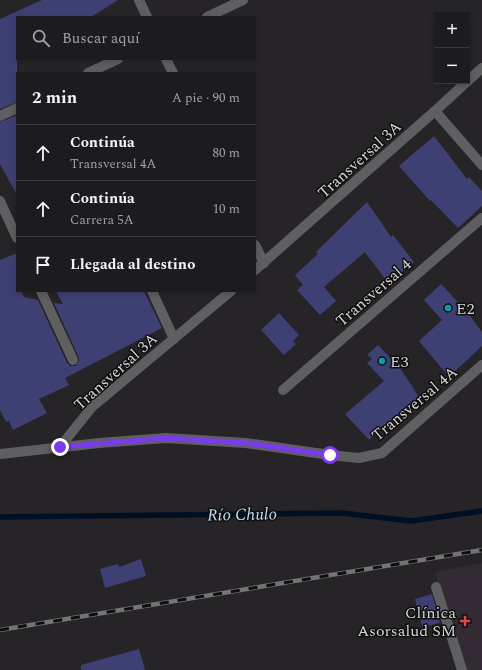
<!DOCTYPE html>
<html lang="es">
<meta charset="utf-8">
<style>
body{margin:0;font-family:Spectral,serif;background:#252426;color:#f1f3f6}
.controls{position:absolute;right:12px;top:12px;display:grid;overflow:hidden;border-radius:0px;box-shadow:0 2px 6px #0003}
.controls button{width:36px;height:36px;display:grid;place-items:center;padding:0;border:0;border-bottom:1px solid #3a393b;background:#1c1b1d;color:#f1f3f6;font:20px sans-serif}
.stop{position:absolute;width:12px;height:12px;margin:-9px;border:3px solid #7c3aed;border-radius:50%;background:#fff}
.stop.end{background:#7c3aed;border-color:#fff;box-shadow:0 1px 4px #0008}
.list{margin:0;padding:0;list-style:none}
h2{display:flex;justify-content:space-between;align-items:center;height:52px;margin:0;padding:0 16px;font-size:17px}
h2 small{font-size:13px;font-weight:400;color:#a0a1a4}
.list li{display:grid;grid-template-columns:26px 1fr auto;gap:12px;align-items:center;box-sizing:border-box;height:56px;padding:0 16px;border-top:1px solid #3a393b}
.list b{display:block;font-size:15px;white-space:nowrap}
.list p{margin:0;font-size:13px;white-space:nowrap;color:#a0a1a4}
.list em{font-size:13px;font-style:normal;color:#a0a1a4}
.icon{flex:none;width:22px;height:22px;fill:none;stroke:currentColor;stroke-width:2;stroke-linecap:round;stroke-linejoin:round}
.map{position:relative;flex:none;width:482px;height:670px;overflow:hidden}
.search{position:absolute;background:#1c1b1d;box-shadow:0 2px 6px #0003;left:16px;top:16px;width:240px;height:44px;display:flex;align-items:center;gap:10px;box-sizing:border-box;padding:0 14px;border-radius:0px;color:#a0a1a4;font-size:15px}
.panel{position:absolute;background:#1c1b1d;box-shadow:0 2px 6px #0003;left:16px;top:72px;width:240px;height:220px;border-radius:0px}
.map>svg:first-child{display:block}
.built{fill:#322b33}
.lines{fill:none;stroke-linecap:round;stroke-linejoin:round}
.stream{stroke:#001023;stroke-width:5.5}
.building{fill:#3e4073}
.lane{stroke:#5f5f61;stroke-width:10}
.street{stroke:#5f5f61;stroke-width:10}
.rail-casing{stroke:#757376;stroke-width:4.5}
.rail{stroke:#0f0e0f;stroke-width:3;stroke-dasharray:9;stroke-linecap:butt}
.route{stroke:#7c3aed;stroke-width:5}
.culture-dot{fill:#0f9aa8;stroke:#0f0e0f;stroke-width:1.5}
.health-dot{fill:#e0444e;stroke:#0f0e0f;stroke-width:1.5}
.labels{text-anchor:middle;stroke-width:3;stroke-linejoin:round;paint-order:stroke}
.street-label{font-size:16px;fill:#d4d3d5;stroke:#0f0e0f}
.poi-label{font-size:16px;fill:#d4d3d5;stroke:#0f0e0f;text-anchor:start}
.water-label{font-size:17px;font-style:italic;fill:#bedcf5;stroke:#0f0e0f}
</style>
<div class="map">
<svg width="482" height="670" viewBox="0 0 482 670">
<rect width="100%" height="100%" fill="#262427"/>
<polygon class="built" points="482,563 482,670 463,670 435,572"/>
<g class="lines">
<polyline class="stream" points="0,517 342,513 411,521 482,511"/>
</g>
<g class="building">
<polygon points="42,0 118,0 91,17 17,17 17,102 0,109 0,19"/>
<polygon points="17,115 17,195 0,164 0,122"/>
<polygon points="434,136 467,179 469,177 482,191 482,206 458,228 431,200 430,201 399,166"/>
<polygon points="367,202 391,237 393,235 414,262 388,283 365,252 324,287 336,301 320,315 297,290 303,285 295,275 318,254 316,252"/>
<polygon points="17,253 17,291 21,291 24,297 38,300 67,363 70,366 76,366 79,361 79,358 54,303 63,304 56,291 144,291 162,328 65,378 69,385 39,399 47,413 13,430 9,421 6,422 0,410 0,260"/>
<polygon points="441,284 468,313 482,332 482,346 449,377 419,341 442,320 424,300"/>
<polygon points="279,313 299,335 293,341 296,344 284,355 261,330"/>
<polygon points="378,345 400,368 419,397 369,440 345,414 384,381 367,363 372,359 367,355"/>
<polygon points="141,559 146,576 105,588 100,569 118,564 119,567"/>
<polygon points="432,594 440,623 422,627 415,599"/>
<polygon points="139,649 145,670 81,670 81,665"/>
</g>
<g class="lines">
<polyline class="lane" points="436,587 462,670"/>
<g class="street">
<polyline points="139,0 147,17"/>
<polyline points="207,17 243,0"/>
<polyline points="166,59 173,73"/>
<polyline points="88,73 118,59"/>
<polyline points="435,111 482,165"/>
<polyline points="0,116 17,108"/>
<polyline points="0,201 17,238"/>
<polyline points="255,245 264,263"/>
<polyline points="255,270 435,111 482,68"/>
<polyline points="41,291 73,360"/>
<polyline points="152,291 174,339"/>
<polyline points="283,390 482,218"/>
<polyline points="60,447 92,407 231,291"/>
<polyline points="0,454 99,443 166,438 246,443 330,455 359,458 382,453 482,365"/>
</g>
<defs>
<polyline id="rail" points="0,630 482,550"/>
</defs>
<use href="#rail" class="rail-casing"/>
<use href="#rail" class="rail"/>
</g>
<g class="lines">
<polyline class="route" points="60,447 166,438 246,443 330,455"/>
</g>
<g class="culture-dot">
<circle cx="448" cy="308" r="4"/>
<circle cx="382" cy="361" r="4"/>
</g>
<path class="health-dot" d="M463 615h4v4h4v4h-4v4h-4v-4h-4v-4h4z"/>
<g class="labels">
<g class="street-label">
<text transform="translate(359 159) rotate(-42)" y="6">Transversal 3A</text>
<text transform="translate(373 292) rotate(-41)" y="6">Transversal 4</text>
<text transform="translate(115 371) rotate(-42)" y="6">Transversal 3A</text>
<text transform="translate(414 403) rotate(-40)" y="6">Transversal 4A</text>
</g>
<g class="poi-label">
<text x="456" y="314">E2</text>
<text x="390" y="367">E3</text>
<text x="456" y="618" text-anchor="end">Clínica<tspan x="456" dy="18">Asorsalud SM</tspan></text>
</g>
<g class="water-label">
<text transform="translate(242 514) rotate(-1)" y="6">Río Chulo</text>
</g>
</g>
</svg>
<div class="controls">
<button>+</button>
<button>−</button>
</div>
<div class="stop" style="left:330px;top:455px"></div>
<div class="stop end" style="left:60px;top:447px"></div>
<div class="search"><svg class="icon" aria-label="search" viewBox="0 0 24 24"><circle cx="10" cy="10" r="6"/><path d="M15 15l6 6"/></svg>Buscar aquí</div>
<section class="panel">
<h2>2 min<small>A pie · 90 m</small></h2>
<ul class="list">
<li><svg class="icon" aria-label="ahead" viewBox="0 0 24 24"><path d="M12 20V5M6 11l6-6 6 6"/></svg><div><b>Continúa</b><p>Transversal 4A</p></div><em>80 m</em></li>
<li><svg class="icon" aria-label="ahead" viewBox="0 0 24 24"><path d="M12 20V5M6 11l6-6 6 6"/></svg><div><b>Continúa</b><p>Carrera 5A</p></div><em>10 m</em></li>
<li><svg class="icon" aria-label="arrive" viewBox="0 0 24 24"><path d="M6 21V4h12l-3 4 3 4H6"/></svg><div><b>Llegada al destino</b></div></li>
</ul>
</section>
</div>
